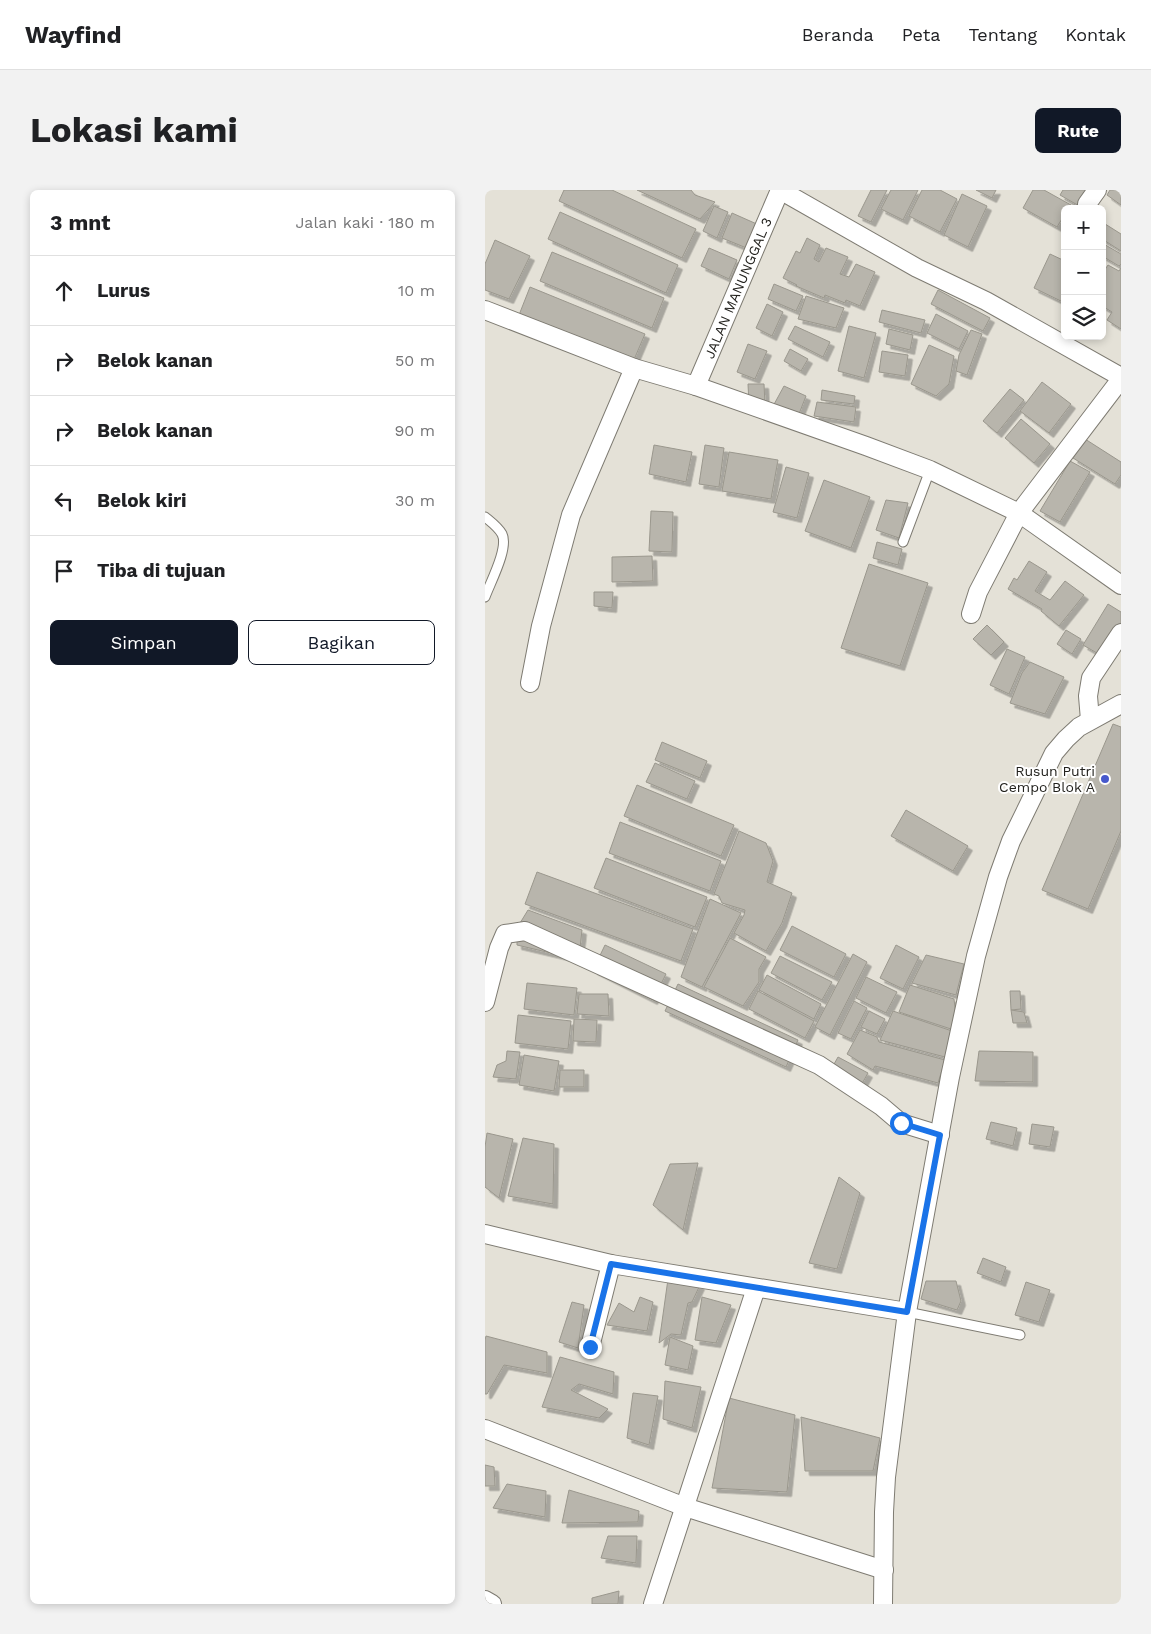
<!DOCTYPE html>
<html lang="id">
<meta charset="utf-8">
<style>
body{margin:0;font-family:"Work Sans",sans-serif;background:#f2f2f2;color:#202124}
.controls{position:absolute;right:15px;top:15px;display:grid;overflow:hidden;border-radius:8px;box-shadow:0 2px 8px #0003}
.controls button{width:45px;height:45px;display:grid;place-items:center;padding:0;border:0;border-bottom:1px solid #e0e0e0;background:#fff;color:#202124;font:25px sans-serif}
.stop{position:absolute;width:15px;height:15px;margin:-11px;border:4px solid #1a73e8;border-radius:50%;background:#fff}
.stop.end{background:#1a73e8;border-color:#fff;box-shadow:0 1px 5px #0008}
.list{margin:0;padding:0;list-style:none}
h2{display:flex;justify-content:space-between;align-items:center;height:65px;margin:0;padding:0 20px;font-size:21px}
h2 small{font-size:16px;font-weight:400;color:#757577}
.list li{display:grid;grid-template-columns:32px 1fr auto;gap:15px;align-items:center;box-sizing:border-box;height:70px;padding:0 20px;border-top:1px solid #e0e0e0}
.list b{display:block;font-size:19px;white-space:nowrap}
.list em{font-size:16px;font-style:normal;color:#757577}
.actions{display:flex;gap:10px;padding:15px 20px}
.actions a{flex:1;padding:11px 0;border:1px solid #111827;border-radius:8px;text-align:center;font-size:18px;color:#111827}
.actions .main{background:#111827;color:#fff}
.icon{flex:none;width:28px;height:28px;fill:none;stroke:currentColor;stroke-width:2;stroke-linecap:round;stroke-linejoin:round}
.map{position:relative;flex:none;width:636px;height:1414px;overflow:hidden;border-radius:8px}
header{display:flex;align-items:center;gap:30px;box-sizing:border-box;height:70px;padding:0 25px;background:#fff;border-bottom:1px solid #e0e0e0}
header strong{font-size:24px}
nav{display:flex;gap:28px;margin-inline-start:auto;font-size:18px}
.intro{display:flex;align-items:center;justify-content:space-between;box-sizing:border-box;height:120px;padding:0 30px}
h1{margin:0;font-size:35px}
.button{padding:12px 22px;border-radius:8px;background:#111827;color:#fff;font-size:18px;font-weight:700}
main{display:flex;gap:30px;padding:0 30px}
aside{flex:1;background:#fff;border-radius:8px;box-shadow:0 2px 8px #0003}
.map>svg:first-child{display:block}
.building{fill:#b8b5ac;stroke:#9a978d;filter:url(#shadow)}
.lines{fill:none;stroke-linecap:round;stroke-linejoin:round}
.lane-casing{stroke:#7e7b72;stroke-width:11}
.street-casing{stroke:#7e7b72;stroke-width:20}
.lane{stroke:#fff;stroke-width:9}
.street{stroke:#fff;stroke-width:18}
.route{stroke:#1a73e8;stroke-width:6}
.poi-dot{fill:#4658cc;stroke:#fff;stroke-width:2}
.labels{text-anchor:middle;stroke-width:4;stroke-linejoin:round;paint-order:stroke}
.street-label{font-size:14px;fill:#22211d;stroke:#fff}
.poi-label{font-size:14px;fill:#22211d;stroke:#fff;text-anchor:end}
</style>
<header>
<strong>Wayfind</strong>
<nav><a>Beranda</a><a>Peta</a><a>Tentang</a><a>Kontak</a></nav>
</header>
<div class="intro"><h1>Lokasi kami</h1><a class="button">Rute</a></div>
<main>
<aside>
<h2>3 mnt<small>Jalan kaki · 180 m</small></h2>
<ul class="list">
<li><svg class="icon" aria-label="ahead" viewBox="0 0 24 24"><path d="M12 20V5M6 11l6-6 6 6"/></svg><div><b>Lurus</b></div><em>10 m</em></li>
<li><svg class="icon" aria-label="right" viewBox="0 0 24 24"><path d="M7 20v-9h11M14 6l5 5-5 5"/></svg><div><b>Belok kanan</b></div><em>50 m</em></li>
<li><svg class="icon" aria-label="right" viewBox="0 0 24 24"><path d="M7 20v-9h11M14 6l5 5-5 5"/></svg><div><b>Belok kanan</b></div><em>90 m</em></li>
<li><svg class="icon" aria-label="left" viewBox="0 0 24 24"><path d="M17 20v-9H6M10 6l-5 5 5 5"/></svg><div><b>Belok kiri</b></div><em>30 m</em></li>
<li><svg class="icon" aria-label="arrive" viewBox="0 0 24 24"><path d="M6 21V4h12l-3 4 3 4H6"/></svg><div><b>Tiba di tujuan</b></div></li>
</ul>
<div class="actions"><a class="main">Simpan</a><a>Bagikan</a></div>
</aside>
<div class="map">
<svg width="636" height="1414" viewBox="0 0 636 1414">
<defs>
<filter id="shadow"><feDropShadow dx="4.5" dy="4.5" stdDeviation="0" flood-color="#0004"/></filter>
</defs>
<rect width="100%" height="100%" fill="#e4e1d7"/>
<g class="building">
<polygon points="79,0 127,0 211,39 197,68 74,11"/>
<polygon points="152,0 206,0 210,5 230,12 215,29"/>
<polygon points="386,0 402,0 386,32 373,26"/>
<polygon points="406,0 433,0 418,30 396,19"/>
<polygon points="437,0 455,0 472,9 455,42 424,26"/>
<polygon points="491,0 511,0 507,8"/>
<polygon points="548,0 559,0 586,15 583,19 580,19 580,24 572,37 538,18"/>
<polygon points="578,0 605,0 596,17 575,5"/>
<polygon points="625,0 636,0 636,15 622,5"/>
<polygon points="477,4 502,16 483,57 459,45"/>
<polygon points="229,16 243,22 232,48 218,41"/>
<polygon points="75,22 193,75 181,103 63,49"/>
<polygon points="247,23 274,35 264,59 237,48"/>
<polygon points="617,32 636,44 636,61 617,49"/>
<polygon points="322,48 335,55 329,69 334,72 341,58 363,67 355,84 364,87 371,74 390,82 375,116 361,110 360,113 340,105 339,108 311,96 312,95 298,88 311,61 315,63"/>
<polygon points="10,50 45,66 24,109 0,100 0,74"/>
<polygon points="617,53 636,64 636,74 634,76 617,66"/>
<polygon points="224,58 252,70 244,89 216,76"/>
<polygon points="67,62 179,108 167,138 55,91"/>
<polygon points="565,64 580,71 580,113 549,98"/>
<polygon points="623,75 634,81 636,78 636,139 622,130 627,122 617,116 617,84"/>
<polygon points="289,94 318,106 311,121 283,109"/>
<polygon points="45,97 160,144 148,172 34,125"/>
<polygon points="453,100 505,128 498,141 446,114"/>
<polygon points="321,106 359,118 351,138 313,129"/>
<polygon points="282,114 298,122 287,146 271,138"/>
<polygon points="397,120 440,130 436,143 394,132"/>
<polygon points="451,124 483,141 474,159 442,143"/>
<polygon points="310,136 345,152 338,167 303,149"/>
<polygon points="364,136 391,143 379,188 353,181"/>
<polygon points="404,139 428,145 425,160 401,154"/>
<polygon points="486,140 497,144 482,185 471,181 474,165"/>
<polygon points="263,154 282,161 270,189 252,182"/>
<polygon points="444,155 469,166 464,194 451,206 426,194"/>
<polygon points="305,159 323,169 316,181 299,171"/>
<polygon points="397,161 423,165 420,186 394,182"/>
<polygon points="557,192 586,214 564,243 535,221"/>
<polygon points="263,194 279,194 280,215 264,215"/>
<polygon points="299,196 321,206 312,229 287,218"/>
<polygon points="525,199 539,210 512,243 498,231"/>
<polygon points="337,200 370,206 369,214 336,210"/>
<polygon points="332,212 371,217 369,232 329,226"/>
<polygon points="536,229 565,254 549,273 520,248"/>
<polygon points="600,249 636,272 636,285 630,294 588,268"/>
<polygon points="169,255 207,262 201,292 164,284"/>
<polygon points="220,255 239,258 234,297 214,294"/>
<polygon points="244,262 293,270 286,309 237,301"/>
<polygon points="585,271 605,282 575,332 555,321"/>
<polygon points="301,277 324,283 312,328 288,322"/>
<polygon points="339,290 385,307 366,358 320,341"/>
<polygon points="401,310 423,313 414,348 391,340"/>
<polygon points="166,321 188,322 187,362 164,361"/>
<polygon points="392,352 417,359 413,375 388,368"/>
<polygon points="167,366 168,391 127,392 127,367"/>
<polygon points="544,371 562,382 550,401 565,410 580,391 599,405 574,436 556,421 557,419 523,399 529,388 532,390"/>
<polygon points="384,374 443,393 415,476 356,458"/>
<polygon points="109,402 128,402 127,418 109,416"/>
<polygon points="623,414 636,422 636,437 617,466 598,455"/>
<polygon points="502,435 519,452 506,465 488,449"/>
<polygon points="581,440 596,449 587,464 572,454"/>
<polygon points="522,459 540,467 524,504 505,495"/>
<polygon points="545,472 579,487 560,524 525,513 537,483"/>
<polygon points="628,534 636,537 636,641 603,719 557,700"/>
<polygon points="177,552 222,571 215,588 170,570"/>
<polygon points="170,573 210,591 202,609 161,592"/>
<polygon points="152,595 249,635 236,666 139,626"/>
<polygon points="421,620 483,656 468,681 406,646"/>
<polygon points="135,632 236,671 225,701 124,663"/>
<polygon points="254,641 281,653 288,671 282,692 307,703 297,733 281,761 249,743 259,725 260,720 237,713 234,706 229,704"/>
<polygon points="121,668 222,707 210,737 109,698"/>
<polygon points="52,682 208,739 196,771 40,714"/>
<polygon points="225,709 256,723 217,797 196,787"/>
<polygon points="43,720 97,740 95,758 87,768 32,755 32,738"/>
<polygon points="307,736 361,764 349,787 295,760"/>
<polygon points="245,748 281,767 274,779 274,792 258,816 219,797"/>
<polygon points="120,755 181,784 168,810 108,780"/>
<polygon points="411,755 434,767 418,799 395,788"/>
<polygon points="368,764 382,772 345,845 330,837"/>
<polygon points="441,765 479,774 471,805 427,793"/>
<polygon points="295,766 347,792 337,810 286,783"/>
<polygon points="282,785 336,814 329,829 274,800"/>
<polygon points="381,787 412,802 401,823 371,808"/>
<polygon points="42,793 92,798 89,825 39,819"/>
<polygon points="193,794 313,850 301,877 180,821"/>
<polygon points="425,795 469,809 471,826 469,840 414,822"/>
<polygon points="273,801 329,831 320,848 264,819"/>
<polygon points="525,801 535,801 536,819 526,820"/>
<polygon points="94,804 123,804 124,826 92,824"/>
<polygon points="369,811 382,818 366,849 353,843"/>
<polygon points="526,820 539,822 542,833 528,833"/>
<polygon points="384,821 400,829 392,844 376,837"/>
<polygon points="408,821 467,841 460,867 395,850"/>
<polygon points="33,825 86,831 83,859 30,853"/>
<polygon points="89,829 112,830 111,852 88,851"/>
<polygon points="375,840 392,847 394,852 460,870 453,893 390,876 388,880 362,864"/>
<polygon points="22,861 35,862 31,889 8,887 12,875 21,871"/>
<polygon points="494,861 548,862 548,892 490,891"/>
<polygon points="39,865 74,871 69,901 34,895"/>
<polygon points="353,867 383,883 374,899 344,883"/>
<polygon points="75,880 99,880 99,897 74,897"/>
<polygon points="506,932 532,938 528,956 501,949"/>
<polygon points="547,934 569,937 565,957 544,954"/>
<polygon points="2,943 28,949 14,1008 0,997 0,957"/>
<polygon points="38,948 69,954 68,1014 23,1006"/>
<polygon points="213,973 198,1040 168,1015 185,974"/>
<polygon points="354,987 375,1003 352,1079 324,1073"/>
<polygon points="498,1068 521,1077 516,1092 492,1083"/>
<polygon points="183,1089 215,1095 207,1112 203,1113 196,1145 186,1144 174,1153"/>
<polygon points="441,1091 471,1091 476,1111 472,1120 436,1109"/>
<polygon points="541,1092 565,1100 554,1132 530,1125"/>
<polygon points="155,1107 168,1112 162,1141 122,1135 134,1113 149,1122"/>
<polygon points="217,1107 246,1115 231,1153 210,1150"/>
<polygon points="87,1112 99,1115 93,1158 74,1152"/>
<polygon points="1,1146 62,1162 62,1183 19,1175 2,1204 0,1204 0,1150"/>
<polygon points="185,1147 208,1156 203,1180 180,1175"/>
<polygon points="75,1167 129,1182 128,1204 94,1194 86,1200 123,1219 114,1228 57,1217"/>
<polygon points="180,1191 216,1197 207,1238 178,1229"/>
<polygon points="148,1203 173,1206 164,1255 142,1248"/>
<polygon points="244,1208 310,1225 302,1302 227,1298"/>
<polygon points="316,1227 395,1248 388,1281 320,1281"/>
<polygon points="0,1275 9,1277 10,1296 0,1296"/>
<polygon points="22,1294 61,1301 60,1327 8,1318"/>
<polygon points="84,1300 154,1321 153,1332 77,1333"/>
<polygon points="123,1346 152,1346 151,1373 116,1368"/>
<polygon points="134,1401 133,1414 107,1414 107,1408"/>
</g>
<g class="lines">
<defs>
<g id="lane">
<path d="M 0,327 C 6,332 13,337 17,344 C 24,358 5,393 0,407"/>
<polyline points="418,352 445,280"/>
<polyline points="422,1122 535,1145"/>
</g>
<g id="street">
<polyline points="295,0 432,78 501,111 636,187"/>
<polyline points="602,14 612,0"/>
<polyline points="0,120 149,178 211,196 381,256 445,280 534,323 636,395"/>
<polyline points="211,196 295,0"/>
<polyline points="486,424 493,402 534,323 636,189"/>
<polyline points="45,493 56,436 86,325 149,178"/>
<polyline points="605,530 603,506 606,488 636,443"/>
<polyline points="0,812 14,758 20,744 40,741 334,875 396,916 416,933 455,945"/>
<polyline points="0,1044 126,1074 422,1122"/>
<polyline points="105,1157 126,1074"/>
<polyline points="0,1239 200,1317 399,1380"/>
<polyline points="0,1410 7,1414"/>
<polyline points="168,1414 271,1098"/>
<polyline points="398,1414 399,1322 401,1287 422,1122 465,887 491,766 513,687 526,651 569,563 581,549 594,537 636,514"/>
</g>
</defs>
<use href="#lane" class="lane-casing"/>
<use href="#street" class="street-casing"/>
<use href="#lane" class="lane"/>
<use href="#street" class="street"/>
</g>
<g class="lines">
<polyline class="route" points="105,1157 126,1074 422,1122 455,945 416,933"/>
</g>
<circle class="poi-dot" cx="620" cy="589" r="5"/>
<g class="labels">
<g class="street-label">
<text transform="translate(253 98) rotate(-67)" y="5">JALAN MANUNGGAL 3</text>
</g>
<g class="poi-label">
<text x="610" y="586">Rusun Putri<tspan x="610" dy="16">Cempo Blok A</tspan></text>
</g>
</g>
</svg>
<div class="controls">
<button>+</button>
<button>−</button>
<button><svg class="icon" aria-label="layers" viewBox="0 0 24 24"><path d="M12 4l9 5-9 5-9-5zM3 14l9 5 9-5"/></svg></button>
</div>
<div class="stop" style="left:416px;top:933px"></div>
<div class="stop end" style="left:105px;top:1157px"></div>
</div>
</main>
